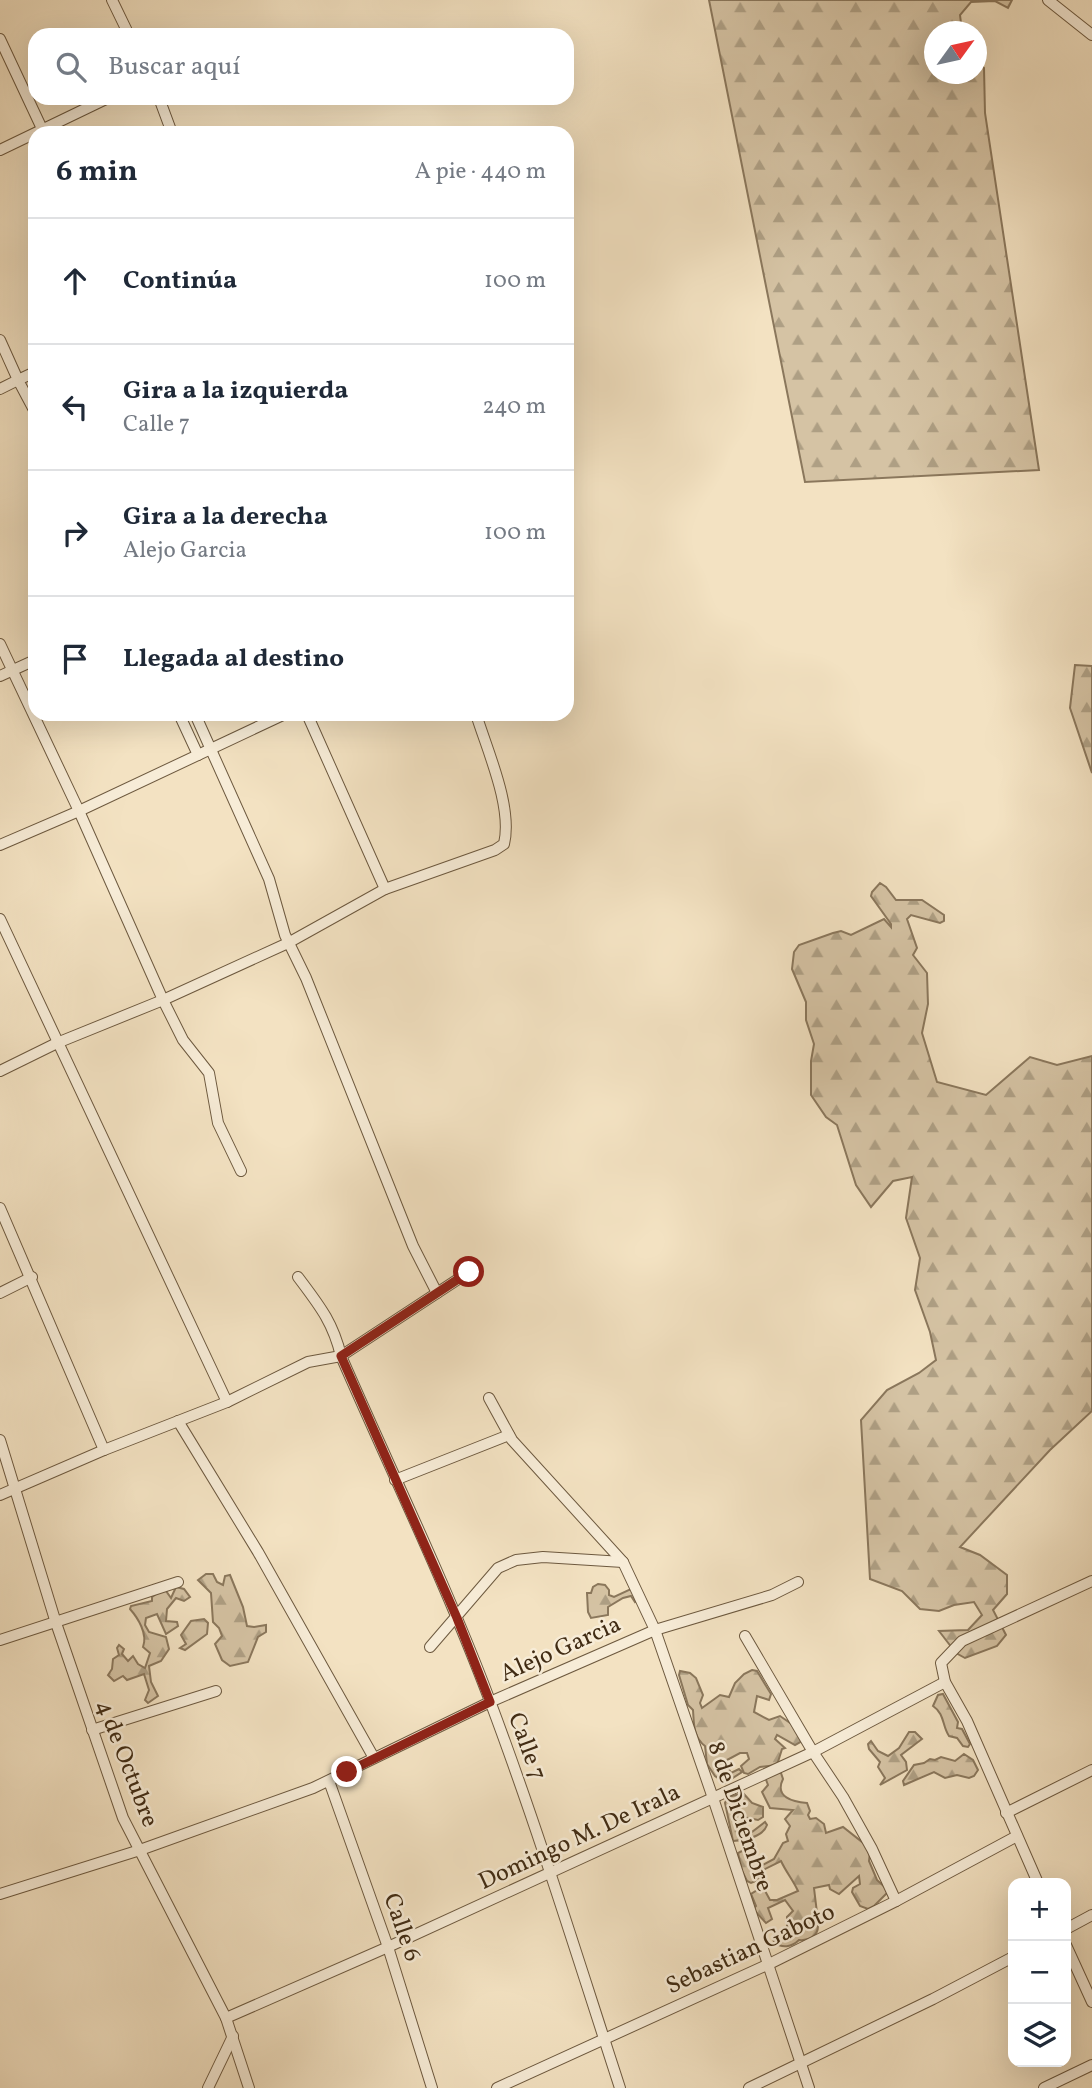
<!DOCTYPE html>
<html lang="es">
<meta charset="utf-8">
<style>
body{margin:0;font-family:Vollkorn,serif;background:#f6f6f7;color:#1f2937}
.controls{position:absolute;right:21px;bottom:21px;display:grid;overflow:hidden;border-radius:14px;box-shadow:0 7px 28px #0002}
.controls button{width:63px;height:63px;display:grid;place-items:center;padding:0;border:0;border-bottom:2px solid #e0e1e3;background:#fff;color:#1f2937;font:35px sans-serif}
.compass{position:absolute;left:924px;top:21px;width:63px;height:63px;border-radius:50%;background:#fff;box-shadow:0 7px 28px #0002;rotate:57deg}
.stop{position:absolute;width:21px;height:21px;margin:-16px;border:5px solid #8f2418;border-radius:50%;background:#fff}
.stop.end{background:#8f2418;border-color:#fff;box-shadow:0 2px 7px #0008}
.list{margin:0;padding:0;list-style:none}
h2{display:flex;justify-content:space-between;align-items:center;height:91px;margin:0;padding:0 28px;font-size:30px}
h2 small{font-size:23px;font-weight:400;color:#747a83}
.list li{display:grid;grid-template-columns:46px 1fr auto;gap:21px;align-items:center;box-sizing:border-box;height:126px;padding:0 28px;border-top:2px solid #e0e1e3}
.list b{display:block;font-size:26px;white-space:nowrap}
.list p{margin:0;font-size:23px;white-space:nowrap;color:#747a83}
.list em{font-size:23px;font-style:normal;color:#747a83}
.icon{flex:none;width:38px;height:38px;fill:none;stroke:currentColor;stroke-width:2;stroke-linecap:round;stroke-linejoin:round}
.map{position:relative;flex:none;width:1092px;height:2088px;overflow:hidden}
.search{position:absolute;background:#fff;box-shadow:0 7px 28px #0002;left:28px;top:28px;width:546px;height:77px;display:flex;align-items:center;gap:18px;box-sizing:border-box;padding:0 24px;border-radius:21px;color:#747a83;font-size:26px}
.panel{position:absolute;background:#fff;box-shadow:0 7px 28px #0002;left:28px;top:126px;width:546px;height:595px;border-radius:21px}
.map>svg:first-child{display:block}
.forest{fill:url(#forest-firs);stroke:#8a775c;stroke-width:2}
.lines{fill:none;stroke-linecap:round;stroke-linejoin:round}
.street-casing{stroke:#6d593f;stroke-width:12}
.street{stroke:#f7ecd7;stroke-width:10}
.route{stroke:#8f2418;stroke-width:9}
.labels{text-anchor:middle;stroke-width:5;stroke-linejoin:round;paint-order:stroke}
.street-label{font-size:24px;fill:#402b13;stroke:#f7ecd7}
</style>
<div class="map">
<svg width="1092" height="2088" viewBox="0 0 1092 2088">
<defs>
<pattern id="forest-firs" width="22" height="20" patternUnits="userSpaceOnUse" patternTransform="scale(1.75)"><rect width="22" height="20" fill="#d5c3a4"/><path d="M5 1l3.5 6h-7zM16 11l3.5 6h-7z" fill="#ae9f84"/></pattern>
</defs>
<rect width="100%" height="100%" fill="#f3e2c2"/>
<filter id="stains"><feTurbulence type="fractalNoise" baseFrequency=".00286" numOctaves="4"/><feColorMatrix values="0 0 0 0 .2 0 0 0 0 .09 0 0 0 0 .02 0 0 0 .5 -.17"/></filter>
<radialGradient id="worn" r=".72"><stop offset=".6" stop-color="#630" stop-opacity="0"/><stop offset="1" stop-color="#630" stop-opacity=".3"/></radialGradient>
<g class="forest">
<polygon points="709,0 1012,0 1008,8 995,1 971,2 960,15 962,31 934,32 934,74 976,74 977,61 984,68 985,113 1039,470 805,482"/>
<polygon points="1075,665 1092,666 1092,773 1070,708"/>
<polygon points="880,883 886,887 896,900 922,900 944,915 944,921 940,923 911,915 907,919 917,948 913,955 927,973 928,1004 922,1033 937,1082 986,1095 1030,1057 1057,1065 1092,1056 1092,1411 1050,1450 960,1547 980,1555 1007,1575 1007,1594 993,1610 1006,1635 997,1646 965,1658 956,1653 939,1631 968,1630 982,1615 974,1602 954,1605 939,1611 920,1609 902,1591 870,1579 861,1420 887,1390 919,1373 936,1360 930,1332 915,1290 920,1258 906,1218 912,1177 893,1181 871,1207 856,1185 837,1125 826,1117 811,1095 811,1061 814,1044 806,1020 806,1002 792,969 794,952 799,945 833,933 841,931 851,935 884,919 891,927 891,924 871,896 872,892"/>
<polygon points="206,1574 213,1574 217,1582 223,1585 225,1576 230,1575 243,1607 247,1626 254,1627 266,1625 266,1632 258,1637 248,1662 230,1666 222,1660 215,1644 222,1636 219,1628 213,1622 211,1593 198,1580"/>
<polygon points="598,1584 605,1585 609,1590 609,1595 614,1597 633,1588 638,1600 635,1602 631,1596 623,1598 608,1607 608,1615 591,1618 588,1612 587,1593 591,1593 593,1587"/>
<path d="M 176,1587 L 184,1589 L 190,1597 L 184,1601 L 176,1598 L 167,1609 L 166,1621 L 177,1622 L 178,1626 L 166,1634 L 157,1614 L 146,1618 L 145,1625 L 149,1632 L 166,1637 L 169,1649 L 161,1661 L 149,1666 L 151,1682 L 158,1696 L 148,1703 L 145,1700 L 149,1690 L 144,1674 L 127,1680 L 123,1676 L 114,1681 L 108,1675 L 112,1669 L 113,1659 L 119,1655 L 117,1648 L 119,1645 L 124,1649 L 122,1654 L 128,1661 L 133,1656 L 138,1664 L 145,1668 L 150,1653 L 143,1647 C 148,1634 138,1618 130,1609 L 131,1606 L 152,1601 L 152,1597 L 162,1590 L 166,1591 L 171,1598 Z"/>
<polygon points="204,1619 208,1623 207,1634 185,1650 180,1648 186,1644 181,1635 191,1621"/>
<path d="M 752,1670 L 757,1671 L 771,1694 L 769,1700 L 757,1696 L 754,1712 L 769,1720 L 780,1716 L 793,1725 L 802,1741 L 795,1745 L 777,1735 L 775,1739 L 785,1748 L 782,1749 L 777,1765 L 760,1767 L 748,1774 L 744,1773 L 741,1766 L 749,1759 L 747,1753 L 740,1753 L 727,1760 L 726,1764 L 731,1773 L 739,1769 L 742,1772 L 725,1783 L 715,1776 L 707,1764 L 705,1746 C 693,1737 694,1723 693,1710 L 688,1705 L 679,1675 L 680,1671 L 690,1673 L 696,1678 L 703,1695 L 700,1703 L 702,1708 L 720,1695 L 729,1697 L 735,1683 L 744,1674 Z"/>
<path d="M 943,1694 L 958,1722 L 957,1728 L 962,1729 L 970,1744 L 968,1747 L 963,1746 L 957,1738 L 949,1736 C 942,1726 945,1714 933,1706 L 938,1695 Z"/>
<polygon points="909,1732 915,1732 922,1739 901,1755 906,1762 907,1770 880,1785 885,1778 878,1767 880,1762 869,1749 868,1744 871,1741 878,1751 888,1756 899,1748"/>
<polygon points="964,1754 973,1760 978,1770 974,1776 969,1778 957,1775 945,1778 934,1772 904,1785 903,1781 914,1765 924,1763 930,1759 935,1760 941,1757 955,1761"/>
<path d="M 776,1772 L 781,1773 L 783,1779 C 774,1797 793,1802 807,1803 L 810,1811 L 808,1815 L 810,1819 L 816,1818 L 824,1824 L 826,1833 L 843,1827 L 867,1846 L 870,1852 L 869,1861 L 877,1880 L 889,1891 L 874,1906 L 868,1909 L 860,1906 L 852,1892 L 853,1888 L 860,1884 L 859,1876 L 839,1894 L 830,1889 L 829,1885 L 814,1888 L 817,1913 L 813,1917 L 818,1926 C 818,1936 809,1941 799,1940 C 792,1947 782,1949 774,1942 L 773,1938 L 775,1934 L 787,1930 L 787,1917 L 793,1911 L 785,1900 L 768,1908 L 772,1919 L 766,1923 L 753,1909 L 756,1906 L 751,1894 L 759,1889 L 764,1889 L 770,1900 L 777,1900 L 798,1891 C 793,1880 786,1872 781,1861 L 761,1871 L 763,1878 L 751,1883 L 747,1881 L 742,1871 L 738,1853 L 742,1851 L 749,1855 L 752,1866 L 757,1868 L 774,1859 L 783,1843 L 788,1841 L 786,1834 L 790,1826 L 785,1819 L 793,1810 L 770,1808 L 762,1792 L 768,1785 L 765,1777 Z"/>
<path d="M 743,1793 L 752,1803 L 763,1807 L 763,1817 L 758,1820 L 743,1817 L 744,1833 L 748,1835 L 765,1822 L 767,1825 C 763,1837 745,1840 733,1841 L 725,1803 L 728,1797 Z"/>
</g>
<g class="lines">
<defs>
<g id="street">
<polyline points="112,0 129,35"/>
<polyline points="1048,0 1092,35"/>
<polyline points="0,39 44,133"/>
<polyline points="159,98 172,133"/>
<polyline points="0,150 108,98"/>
<polyline points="0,340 18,380 0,389"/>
<polyline points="35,372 18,380 35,412"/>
<polyline points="0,644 79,811 163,1000 183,1040 209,1073 218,1123 241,1171"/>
<polyline points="0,676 35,660"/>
<polyline points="179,714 198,755"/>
<polyline points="195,714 269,879 285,935 306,978 413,1246 437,1293"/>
<polyline points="307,714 385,889"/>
<polyline points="0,845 79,811 285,714"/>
<polyline points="0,919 227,1402"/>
<path d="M 0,1071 L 57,1043 L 163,1000 L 288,943 L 385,889 L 495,850 L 504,844 C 513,807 487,750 476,714"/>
<polyline points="0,1208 104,1450"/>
<path d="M 298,1277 C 319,1305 333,1322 341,1356 C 391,1471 446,1584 490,1701 C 538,1829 578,1959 620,2088"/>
<polyline points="0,1293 32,1277"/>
<polyline points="489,1398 512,1440 623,1562 655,1630 713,1798 809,2088"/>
<polyline points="178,1421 258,1552 374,1758"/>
<polyline points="0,1440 56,1623 123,1818 226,2018 249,2088"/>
<polyline points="395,1480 509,1435"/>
<polyline points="0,1495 104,1450 227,1402 308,1362 341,1356 469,1272"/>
<polyline points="745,1636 813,1752 843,1797 872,1849 896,1901"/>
<polyline points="0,1640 178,1582"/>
<polyline points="430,1647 498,1568 516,1560 543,1557 623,1562"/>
<polyline points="92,1730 216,1691"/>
<polyline points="329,1781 388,1947 432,2088"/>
<polyline points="1006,1813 1092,1770"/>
<polyline points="1038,1883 967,1721 945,1682 941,1663 962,1641 1092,1581"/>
<polyline points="0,1894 140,1850 313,1788 490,1702 655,1630 772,1595 798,1582"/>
<polyline points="1066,1929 1092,1915"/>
<polyline points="1066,1945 1092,2002"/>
<polyline points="226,2018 388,1947 813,1752 945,1682"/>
<polyline points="208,2088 233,2036"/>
<polyline points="497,2088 769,1964 896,1901 1017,1836"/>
<polyline points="749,2088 933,1999 1013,1957"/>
<polyline points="1044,2088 1092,2065"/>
</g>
</defs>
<use href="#street" class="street-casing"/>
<use href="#street" class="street"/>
</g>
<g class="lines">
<polyline class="route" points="347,1772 490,1702 457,1618 341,1356 469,1272"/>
</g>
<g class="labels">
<g class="street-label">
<text transform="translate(560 1648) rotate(-24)" y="8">Alejo Garcia</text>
<text transform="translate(528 1746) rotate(70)" y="8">Calle 7</text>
<text transform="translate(128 1763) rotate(69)" y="8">4 de Octubre</text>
<text transform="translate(741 1816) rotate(71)" y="8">8 de Diciembre</text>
<text transform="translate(579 1836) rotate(-25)" y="8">Domingo M. De Irala</text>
<text transform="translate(403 1927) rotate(71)" y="8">Calle 6</text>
<text transform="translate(750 1948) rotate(-25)" y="8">Sebastian Gaboto</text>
</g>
</g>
<rect width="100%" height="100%" filter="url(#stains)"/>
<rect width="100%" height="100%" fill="url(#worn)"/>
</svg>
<div class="controls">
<button>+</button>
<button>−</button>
<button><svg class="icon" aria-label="layers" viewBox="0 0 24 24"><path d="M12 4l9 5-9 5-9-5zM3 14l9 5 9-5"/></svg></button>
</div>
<svg class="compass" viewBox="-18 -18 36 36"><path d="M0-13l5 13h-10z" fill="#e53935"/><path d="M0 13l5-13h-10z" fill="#747a83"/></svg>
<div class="stop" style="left:469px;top:1272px"></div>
<div class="stop end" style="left:347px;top:1772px"></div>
<div class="search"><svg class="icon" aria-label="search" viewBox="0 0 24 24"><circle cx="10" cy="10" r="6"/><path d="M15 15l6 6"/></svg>Buscar aquí</div>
<section class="panel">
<h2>6 min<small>A pie · 440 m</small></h2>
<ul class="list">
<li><svg class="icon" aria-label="ahead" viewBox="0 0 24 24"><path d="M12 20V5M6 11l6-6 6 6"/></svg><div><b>Continúa</b></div><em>100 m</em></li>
<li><svg class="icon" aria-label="left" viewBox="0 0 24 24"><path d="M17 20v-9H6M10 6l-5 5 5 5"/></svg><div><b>Gira a la izquierda</b><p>Calle 7</p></div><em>240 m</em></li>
<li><svg class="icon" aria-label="right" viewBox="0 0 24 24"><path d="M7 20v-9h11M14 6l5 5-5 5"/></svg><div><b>Gira a la derecha</b><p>Alejo Garcia</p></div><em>100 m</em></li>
<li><svg class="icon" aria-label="arrive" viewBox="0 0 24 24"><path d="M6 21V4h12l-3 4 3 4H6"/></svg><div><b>Llegada al destino</b></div></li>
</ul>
</section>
</div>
